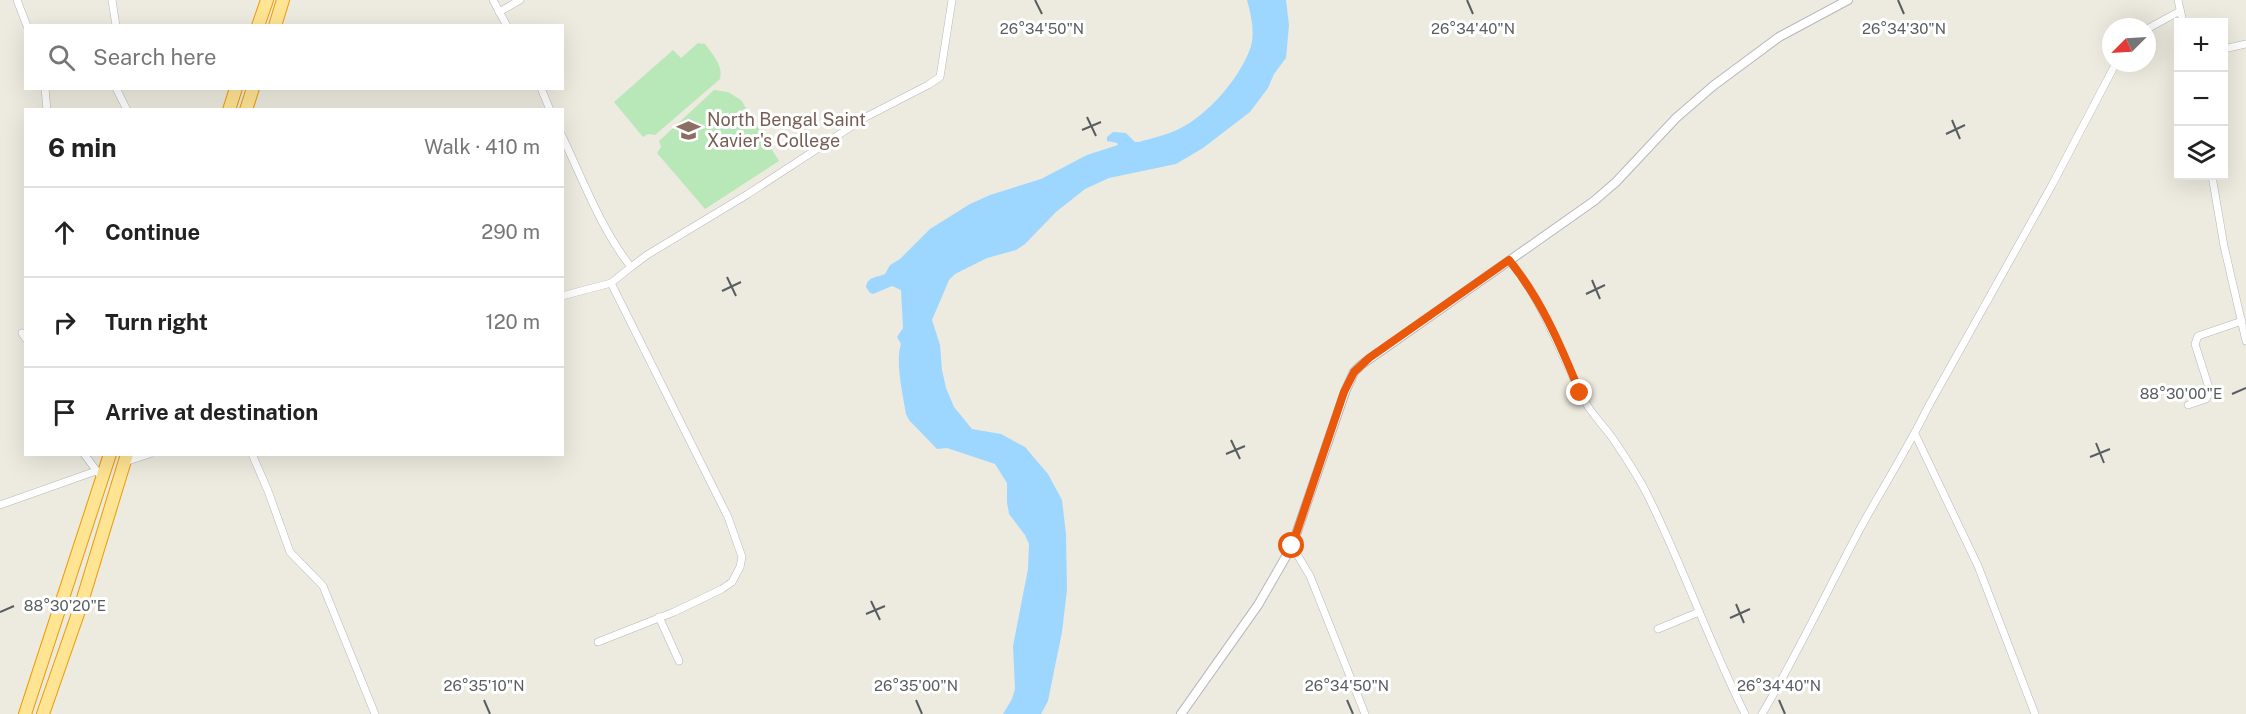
<!DOCTYPE html>
<meta charset="utf-8">
<style>
body{margin:0;font-family:"Public Sans",sans-serif;background:#f6f6f6;color:#222}
.controls{position:absolute;right:18px;top:18px;display:grid;overflow:hidden;border-radius:0px;box-shadow:0 6px 24px #0002}
.controls button{width:54px;height:54px;display:grid;place-items:center;padding:0;border:0;border-bottom:2px solid #e0e0e0;background:#fff;color:#222;font:30px sans-serif}
.compass{position:absolute;left:2102px;top:18px;width:54px;height:54px;border-radius:50%;background:#fff;box-shadow:0 6px 24px #0002;rotate:246deg}
.stop{position:absolute;width:18px;height:18px;margin:-14px;border:4px solid #ea580c;border-radius:50%;background:#fff}
.stop.end{background:#ea580c;border-color:#fff;box-shadow:0 2px 6px #0008}
.list{margin:0;padding:0;list-style:none}
h2{display:flex;justify-content:space-between;align-items:center;height:78px;margin:0;padding:0 24px;font-size:26px}
h2 small{font-size:20px;font-weight:400;color:#767676}
.list li{display:grid;grid-template-columns:39px 1fr auto;gap:18px;align-items:center;box-sizing:border-box;height:90px;padding:0 24px;border-top:2px solid #e0e0e0}
.list b{display:block;font-size:22px;white-space:nowrap}
.list em{font-size:20px;font-style:normal;color:#767676}
.icon{flex:none;width:33px;height:33px;fill:none;stroke:currentColor;stroke-width:2;stroke-linecap:round;stroke-linejoin:round}
.map{position:relative;flex:none;width:2246px;height:714px;overflow:hidden}
.search{position:absolute;background:#fff;box-shadow:0 6px 24px #0002;left:24px;top:24px;width:540px;height:66px;display:flex;align-items:center;gap:15px;box-sizing:border-box;padding:0 21px;border-radius:0px;color:#767676;font-size:22px}
.panel{position:absolute;background:#fff;box-shadow:0 6px 24px #0002;left:24px;top:108px;width:540px;height:348px;border-radius:0px}
.map>svg:first-child{display:block}
.green{fill:#b9e8b8}
.water{fill:#9dd7ff}
.lines{fill:none;stroke-linecap:round;stroke-linejoin:round}
.minor-casing{stroke:#b5b8be;stroke-width:8}
.tertiary-casing{stroke:#b5b8be;stroke-width:10}
.trunk-casing{stroke:#ec9c00;stroke-width:14}
.minor{stroke:#fff;stroke-width:7}
.tertiary{stroke:#fff;stroke-width:8}
.trunk{stroke:#ffe493;stroke-width:12}
.route{stroke:#ea580c;stroke-width:8}
.ticks{fill:none;stroke:#585d62;stroke-width:2}
.labels{text-anchor:middle;stroke-width:6;stroke-linejoin:round;paint-order:stroke}
.education-label{font-size:18px;fill:#785e54;stroke:#fff;text-anchor:start}
.ticks-label{font-size:15px;text-anchor:middle;fill:#585d62;stroke:#fff;stroke-width:6;stroke-linejoin:round;paint-order:stroke}
</style>
<div class="map">
<svg width="2246" height="714" viewBox="0 0 2246 714">
<rect width="100%" height="100%" fill="#edeadf"/>
<g class="green">
<path d="M 698,43 L 705,44 C 712,54 724,66 720,79 L 655,135 L 648,134 L 643,137 L 614,102 L 673,50 L 681,58 Z"/>
<polygon points="714,90 728,92 741,100 779,161 705,209 657,153 661,147 659,141"/>
</g>
<path class="water" d="M 1247,0 L 1286,0 L 1289,25 L 1286,58 L 1274,74 L 1268,88 L 1250,112 L 1203,148 L 1176,164 L 1109,178 L 1085,189 L 1056,212 L 1025,244 L 1016,250 L 987,258 L 955,274 L 949,280 L 932,320 L 940,345 L 942,370 L 946,388 L 954,407 L 972,429 L 1001,434 L 1025,447 L 1048,474 L 1062,500 L 1066,534 L 1067,590 L 1062,632 L 1048,701 L 1041,714 L 1003,714 L 1012,699 L 1015,689 L 1013,646 L 1028,569 L 1029,544 L 1025,535 L 1009,514 L 1007,502 L 1007,483 L 995,464 L 947,448 L 937,449 L 909,420 L 906,414 C 903,396 895,361 901,344 L 897,337 L 903,328 L 901,290 L 892,286 L 873,294 L 870,293 L 866,287 C 868,276 876,278 885,274 L 890,265 L 900,259 L 930,229 L 970,204 L 990,195 L 1041,179 L 1087,155 L 1118,145 L 1117,143 L 1107,141 L 1107,137 L 1113,132 L 1126,133 L 1135,142 L 1139,142 C 1152,138 1167,135 1179,129 C 1208,115 1241,77 1251,46 C 1255,31 1251,15 1247,0 Z"/>
<g class="lines">
<defs>
<g id="minor">
<polyline points="17,0 27,26"/>
<polyline points="112,0 116,26"/>
<polyline points="493,0 507,26"/>
<polyline points="2178,0 2183,22"/>
<polyline points="499,12 520,0"/>
<polyline points="2147,29 2180,11"/>
<polyline points="2224,49 2246,44"/>
<polyline points="45,88 47,110"/>
<polyline points="116,88 127,110"/>
<polyline points="541,88 550,110"/>
<path d="M 562,136 C 583,180 601,229 631,267 L 611,283 L 562,296"/>
<polyline points="2212,176 2224,246 2246,341"/>
<path d="M 1509,260 C 1544,302 1559,352 1584,400 C 1591,413 1602,424 1611,436 C 1624,455 1637,474 1647,494 C 1683,566 1709,642 1745,714"/>
<polyline points="631,267 647,255 748,194 866,117 928,85 940,77 952,0"/>
<polyline points="22,333 26,339"/>
<polyline points="2188,405 2206,399 2210,391 2195,344 2198,336 2242,321"/>
<polyline points="1915,434 1978,566 2035,714"/>
<polyline points="84,454 99,474"/>
<polyline points="252,454 268,491 290,552 323,586 375,714"/>
<polyline points="125,462 149,454"/>
<polyline points="0,505 96,471"/>
<polyline points="1292,546 1310,576 1365,714"/>
<polyline points="659,617 679,661"/>
<polyline points="1658,629 1699,612"/>
<polyline points="598,642 674,612 722,589 732,582 740,567 742,557 728,517 611,283"/>
<path d="M 1762,714 C 1798,653 1828,589 1861,527 C 1883,487 1908,448 1928,407 L 2052,185 L 2116,63"/>
</g>
<polyline id="tertiary" points="1181,714 1258,605 1292,546 1345,392 1354,372 1361,365 1594,201 1616,182 1676,118 1713,86 1779,37 1848,0"/>
<g id="trunk">
<polyline points="258,26 267,0"/>
<polyline points="275,26 283,0"/>
<polyline points="229,110 236,88"/>
<polyline points="246,110 253,88"/>
<polyline points="25,714 110,454"/>
<polyline points="43,714 81,605 127,454"/>
</g>
</defs>
<use href="#minor" class="minor-casing"/>
<use href="#tertiary" class="tertiary-casing"/>
<use href="#trunk" class="trunk-casing"/>
<use href="#minor" class="minor"/>
<use href="#tertiary" class="tertiary"/>
<use href="#trunk" class="trunk"/>
</g>
<g class="lines">
<path class="route" d="M 1292,546 L 1344,392 L 1354,372 L 1369,358 L 1509,260 C 1541,299 1561,346 1580,393"/>
</g>
<path class="ticks" d="M 1035,0 L 1042,14M 1467,0 L 1473,14M 1898,0 L 1904,14M 1087,117 L 1096,136M 1952,120 L 1960,139M 1082,130 L 1101,122M 1946,134 L 1965,125M 727,277 L 736,296M 1592,280 L 1600,299M 722,291 L 741,282M 1586,294 L 1605,285M 2232,394 L 2246,388M 1231,440 L 1240,459M 2096,443 L 2104,463M 1226,454 L 1245,446M 2090,457 L 2110,449M 871,601 L 880,620M 1736,604 L 1744,623M 0,612 L 14,606M 866,614 L 885,606M 1730,618 L 1750,609M 484,700 L 490,714M 916,700 L 922,714M 1347,700 L 1353,714M 1779,700 L 1785,714"/>
<defs>
<symbol id="university-bare" viewBox="-9 -9 18 18"><path d="M0-5L7-2L0 1L-7-2ZM-4 1L0 2.5L4 1V4Q0 6-4 4Z" fill="#8d6e63" stroke="#fff" stroke-width="2.5" paint-order="stroke"/></symbol>
</defs>
<g fill-rule="evenodd">
<use href="#university-bare" x="672" y="114" width="33" height="33"/>
</g>
<g class="labels">
<g class="education-label">
<text x="707" y="126">North Bengal Saint<tspan x="707" dy="21">Xavier's College</tspan></text>
</g>
</g>
<g class="ticks-label">
<text x="1042" y="34">26°34'50"N</text>
<text x="1473" y="34">26°34'40"N</text>
<text x="1904" y="34">26°34'30"N</text>
<text x="2181" y="399">88°30'00"E</text>
<text x="65" y="611">88°30'20"E</text>
<text x="484" y="691">26°35'10"N</text>
<text x="916" y="691">26°35'00"N</text>
<text x="1347" y="691">26°34'50"N</text>
<text x="1779" y="691">26°34'40"N</text>
</g>
</svg>
<div class="controls">
<button>+</button>
<button>−</button>
<button><svg class="icon" aria-label="layers" viewBox="0 0 24 24"><path d="M12 4l9 5-9 5-9-5zM3 14l9 5 9-5"/></svg></button>
</div>
<svg class="compass" viewBox="-18 -18 36 36"><path d="M0-13l5 13h-10z" fill="#e53935"/><path d="M0 13l5-13h-10z" fill="#767676"/></svg>
<div class="stop" style="left:1292px;top:546px"></div>
<div class="stop end" style="left:1580px;top:393px"></div>
<div class="search"><svg class="icon" aria-label="search" viewBox="0 0 24 24"><circle cx="10" cy="10" r="6"/><path d="M15 15l6 6"/></svg>Search here</div>
<section class="panel">
<h2>6 min<small>Walk · 410 m</small></h2>
<ul class="list">
<li><svg class="icon" aria-label="ahead" viewBox="0 0 24 24"><path d="M12 20V5M6 11l6-6 6 6"/></svg><div><b>Continue</b></div><em>290 m</em></li>
<li><svg class="icon" aria-label="right" viewBox="0 0 24 24"><path d="M7 20v-9h11M14 6l5 5-5 5"/></svg><div><b>Turn right</b></div><em>120 m</em></li>
<li><svg class="icon" aria-label="arrive" viewBox="0 0 24 24"><path d="M6 21V4h12l-3 4 3 4H6"/></svg><div><b>Arrive at destination</b></div></li>
</ul>
</section>
</div>
